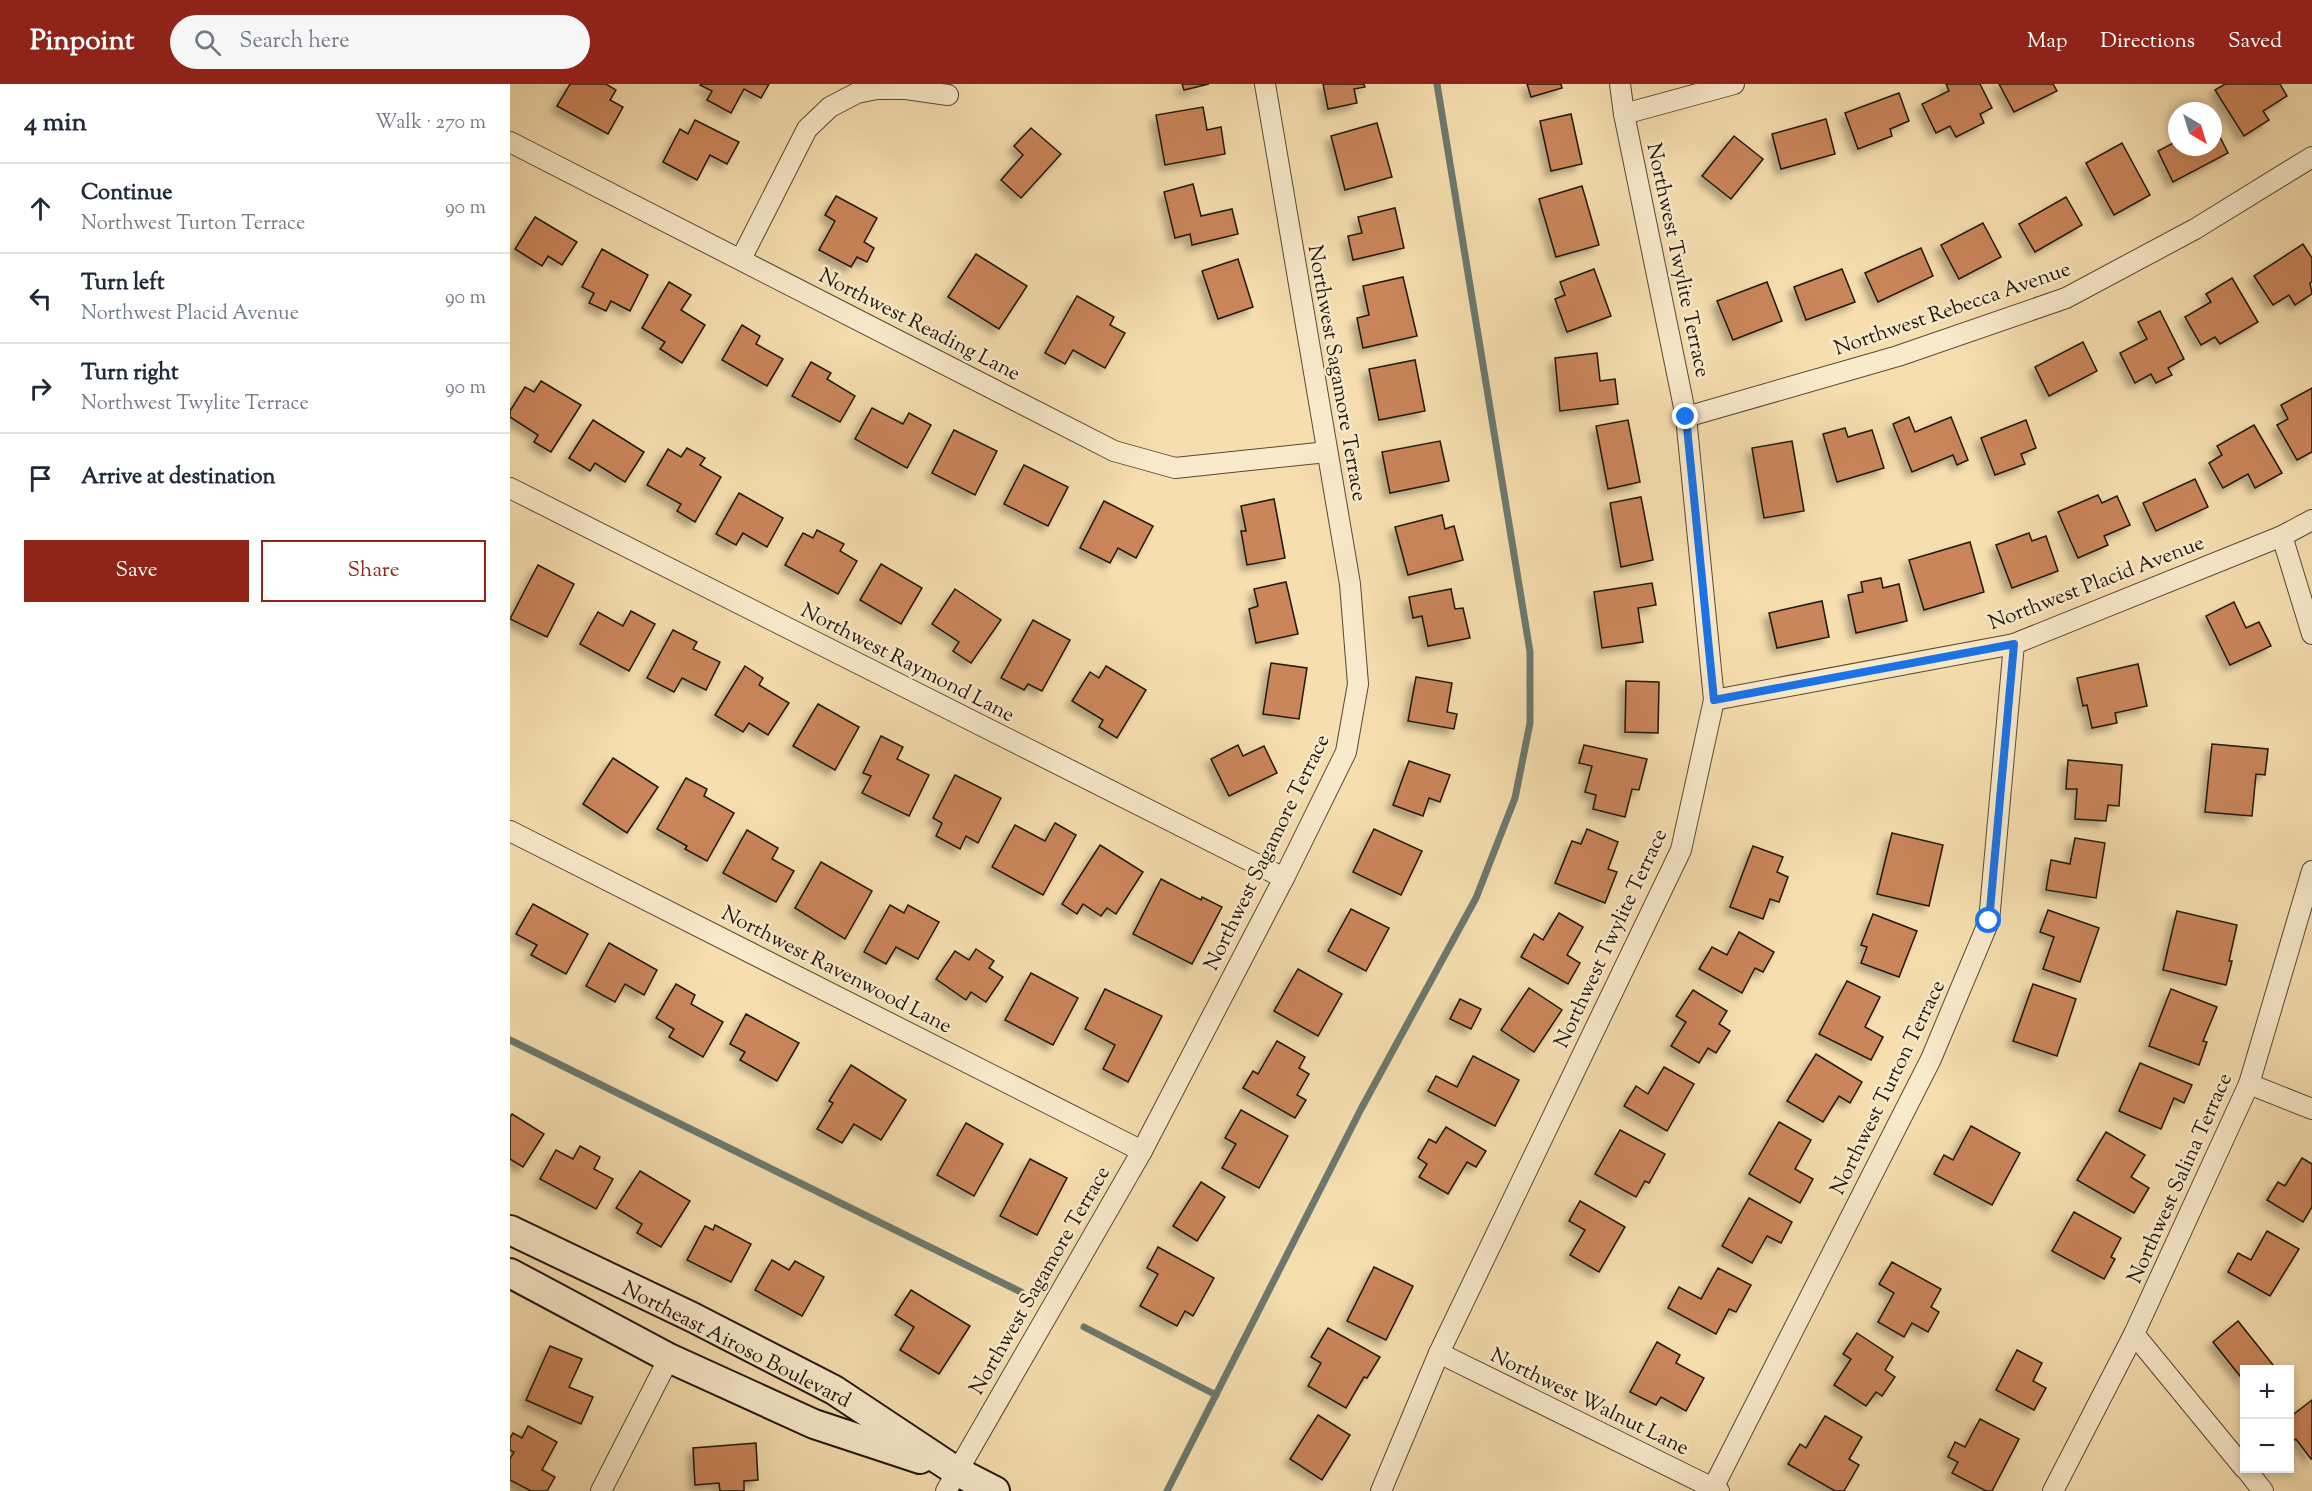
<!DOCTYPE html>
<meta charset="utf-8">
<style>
body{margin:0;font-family:"Sorts Mill Goudy",serif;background:#f6f6f7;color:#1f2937}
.controls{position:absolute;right:18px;bottom:18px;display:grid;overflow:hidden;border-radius:0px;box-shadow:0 3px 9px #0003}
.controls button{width:54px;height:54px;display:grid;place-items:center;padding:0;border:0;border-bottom:2px solid #e0e1e3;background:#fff;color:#1f2937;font:30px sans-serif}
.compass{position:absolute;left:1658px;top:18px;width:54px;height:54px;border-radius:50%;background:#fff;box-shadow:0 3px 9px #0003;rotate:142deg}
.stop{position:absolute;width:18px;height:18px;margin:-14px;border:4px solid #1a73e8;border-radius:50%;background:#fff}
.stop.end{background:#1a73e8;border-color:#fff;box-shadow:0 2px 6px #0008}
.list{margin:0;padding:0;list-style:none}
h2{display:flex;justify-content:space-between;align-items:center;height:78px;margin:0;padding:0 24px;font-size:26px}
h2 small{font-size:20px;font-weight:400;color:#747a83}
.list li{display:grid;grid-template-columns:39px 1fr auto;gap:18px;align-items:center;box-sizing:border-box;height:90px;padding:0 24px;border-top:2px solid #e0e1e3}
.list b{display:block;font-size:22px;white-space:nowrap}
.list p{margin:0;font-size:20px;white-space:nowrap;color:#747a83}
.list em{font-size:20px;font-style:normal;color:#747a83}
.actions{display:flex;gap:12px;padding:18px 24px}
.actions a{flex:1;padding:14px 0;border:2px solid #8f2418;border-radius:0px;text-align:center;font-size:21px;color:#8f2418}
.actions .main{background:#8f2418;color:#fff}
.icon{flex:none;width:33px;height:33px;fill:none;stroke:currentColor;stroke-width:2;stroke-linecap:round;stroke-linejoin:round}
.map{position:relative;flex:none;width:1802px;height:1407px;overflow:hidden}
header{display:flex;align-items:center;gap:36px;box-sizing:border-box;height:84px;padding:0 30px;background:#8f2418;color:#fff}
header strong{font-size:28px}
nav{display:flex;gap:33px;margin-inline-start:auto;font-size:21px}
.search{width:420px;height:54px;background:#f6f6f7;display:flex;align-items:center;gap:15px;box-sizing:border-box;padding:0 21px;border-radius:33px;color:#747a83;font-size:22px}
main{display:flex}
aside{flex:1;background:#fff}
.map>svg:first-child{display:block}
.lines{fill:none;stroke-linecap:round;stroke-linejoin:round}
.stream{stroke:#6b796e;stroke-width:7}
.building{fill:#ca855a;stroke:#20170c;stroke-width:1.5;filter:url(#shadow)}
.street-casing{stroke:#564935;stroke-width:22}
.secondary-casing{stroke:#20170c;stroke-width:32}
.street{stroke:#f9eacb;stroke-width:20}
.secondary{stroke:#f9eacb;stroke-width:28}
.route{stroke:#1a73e8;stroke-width:8}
.labels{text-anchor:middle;stroke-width:5;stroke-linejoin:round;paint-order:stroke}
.street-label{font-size:21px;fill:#20170c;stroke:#f9eacb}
</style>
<header>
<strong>Pinpoint</strong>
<div class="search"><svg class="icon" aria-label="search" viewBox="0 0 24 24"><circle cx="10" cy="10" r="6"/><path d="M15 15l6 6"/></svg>Search here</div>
<nav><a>Map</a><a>Directions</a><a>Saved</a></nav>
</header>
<main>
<aside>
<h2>4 min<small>Walk · 270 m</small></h2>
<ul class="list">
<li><svg class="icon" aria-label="ahead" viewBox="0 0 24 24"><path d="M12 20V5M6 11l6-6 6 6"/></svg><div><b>Continue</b><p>Northwest Turton Terrace</p></div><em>90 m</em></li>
<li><svg class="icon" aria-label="left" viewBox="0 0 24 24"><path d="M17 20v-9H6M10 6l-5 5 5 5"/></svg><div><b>Turn left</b><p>Northwest Placid Avenue</p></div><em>90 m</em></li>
<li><svg class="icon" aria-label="right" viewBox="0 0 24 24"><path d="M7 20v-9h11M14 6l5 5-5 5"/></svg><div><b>Turn right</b><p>Northwest Twylite Terrace</p></div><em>90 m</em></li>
<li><svg class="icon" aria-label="arrive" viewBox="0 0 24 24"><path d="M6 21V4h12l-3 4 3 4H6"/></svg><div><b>Arrive at destination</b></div></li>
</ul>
<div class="actions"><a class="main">Save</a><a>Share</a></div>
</aside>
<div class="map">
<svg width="1802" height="1407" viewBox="0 0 1802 1407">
<defs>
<filter id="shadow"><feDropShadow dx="-5.5" dy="5.5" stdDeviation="3" flood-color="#0004"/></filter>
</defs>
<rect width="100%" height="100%" fill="#f6deaf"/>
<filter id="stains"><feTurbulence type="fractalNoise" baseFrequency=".00333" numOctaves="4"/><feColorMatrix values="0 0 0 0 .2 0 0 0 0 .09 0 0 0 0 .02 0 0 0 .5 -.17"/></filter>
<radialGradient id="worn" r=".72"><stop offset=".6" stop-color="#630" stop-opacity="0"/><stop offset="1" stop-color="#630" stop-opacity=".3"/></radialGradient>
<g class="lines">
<g class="stream">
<polyline points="0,956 511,1208"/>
<polyline points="574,1243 706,1311"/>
<polyline points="657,1407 851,1025 966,814 1005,714 1020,639 1020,568 927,0"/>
</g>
</g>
<g class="building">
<polygon points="60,0 96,0 106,6 100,16 113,23 98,50 47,22"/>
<polygon points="191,0 259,0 251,14 234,5 221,29 197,16 202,7 190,1"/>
<polygon points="672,0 699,0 674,6"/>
<polygon points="813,0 854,0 855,3 844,5 847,19 818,25"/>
<polygon points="1017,0 1051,0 1052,4 1021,13"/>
<polygon points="1436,0 1470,0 1482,24 1470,30 1474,39 1446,53 1440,42 1426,49 1412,20 1439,7"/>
<polygon points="1489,0 1543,0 1547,7 1504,28"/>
<polygon points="1715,0 1770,0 1777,12 1753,27 1759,36 1734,52 1705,6"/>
<polygon points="1389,9 1399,37 1380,45 1382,52 1348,65 1335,29"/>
<polygon points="693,23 697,46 711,43 715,70 655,81 646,31"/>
<polygon points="1061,30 1072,80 1041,87 1030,37"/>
<polygon points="1316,35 1325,70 1271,85 1262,50"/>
<polygon points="185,36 229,58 217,80 200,71 187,96 153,78 170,45 178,50"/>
<polygon points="867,39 882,93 835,106 821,52"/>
<polygon points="1703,39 1718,69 1663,98 1648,67 1667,57 1667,63 1703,63"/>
<polygon points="521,44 551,70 511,114 491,96 513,71 504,62"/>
<polygon points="1224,52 1253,75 1221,115 1192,92"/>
<polygon points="1612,59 1640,111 1604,131 1576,79"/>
<polygon points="683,100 691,132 722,125 728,150 682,161 680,150 665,154 654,108"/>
<polygon points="1072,102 1089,161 1046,173 1029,115"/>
<polygon points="326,112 367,134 354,158 364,164 357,178 347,173 341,183 309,166 325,137 315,131"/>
<polygon points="1556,113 1572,141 1525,168 1509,140"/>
<polygon points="885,124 894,164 843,176 838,152 852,149 848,133"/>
<polygon points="25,133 67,158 52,181 38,172 32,182 5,165"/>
<polygon points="1473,139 1491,173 1449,195 1431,161"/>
<polygon points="1793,160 1802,174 1802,198 1800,199 1802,210 1785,221 1779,211 1763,221 1744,192"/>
<polygon points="1411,164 1423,192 1368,218 1355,189"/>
<polygon points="92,165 138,191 120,227 101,217 96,227 79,219 84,209 72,203"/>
<polygon points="466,170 517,202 489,245 438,213"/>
<polygon points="728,175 743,223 708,235 692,187"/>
<polygon points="1084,185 1101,232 1057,248 1045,215 1055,211 1050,198"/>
<polygon points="1332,185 1345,218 1296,236 1284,203"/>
<polygon points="893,193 907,252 853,264 847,234 859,231 853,202"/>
<polygon points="1722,194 1748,238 1710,260 1705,253 1691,261 1675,233 1701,218 1696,210"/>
<polygon points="159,198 181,211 171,226 195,241 172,279 150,265 155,258 132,244"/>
<polygon points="1257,198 1272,237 1223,256 1207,217"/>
<polygon points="567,212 604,233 600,241 615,249 595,284 563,266 555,280 535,269"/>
<polygon points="1650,227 1674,275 1658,284 1662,291 1646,299 1641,290 1625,299 1610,269 1637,255 1628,238"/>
<polygon points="232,241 250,252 246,260 273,275 257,302 212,276"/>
<polygon points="1573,258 1587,287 1539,312 1525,283"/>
<polygon points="1087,269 1090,297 1105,295 1108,320 1050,327 1045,274"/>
<polygon points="905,276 915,327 869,336 859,285"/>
<polygon points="301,278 321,289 317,295 345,312 330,338 282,312"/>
<polygon points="31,297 71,321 41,368 24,358 28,351 0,333 0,327 15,303 24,308"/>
<polygon points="1802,304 1802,368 1787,376 1767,341 1778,335 1771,321"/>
<polygon points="362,324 393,340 399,329 421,341 397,384 345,355"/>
<polygon points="1399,333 1405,348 1441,333 1458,376 1447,381 1443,371 1402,388 1383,340"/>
<polygon points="83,336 134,368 115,398 85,379 80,387 59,374"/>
<polygon points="1118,336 1130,398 1098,405 1086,342"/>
<polygon points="1516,336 1526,364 1511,370 1515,380 1485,391 1471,354"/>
<polygon points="1744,341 1772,389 1745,404 1738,390 1713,404 1699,379 1712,371 1707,362"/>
<polygon points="1335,344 1338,353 1362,346 1374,384 1327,398 1313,350"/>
<polygon points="444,346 487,367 465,411 422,389"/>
<polygon points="930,357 939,397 880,409 872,368"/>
<polygon points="1282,357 1294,427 1254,434 1242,364"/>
<polygon points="177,364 195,374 190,381 211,393 185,438 167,427 171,420 137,401 158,365 171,373"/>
<polygon points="514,381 558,403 538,442 494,420"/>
<polygon points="1685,395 1698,423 1646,447 1633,419"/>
<polygon points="229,409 273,434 257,463 233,449 226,461 206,450"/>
<polygon points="1588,411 1592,419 1607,412 1620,441 1594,452 1598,461 1568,474 1548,428"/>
<polygon points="1131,413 1143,476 1111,483 1100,419"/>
<polygon points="764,415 775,474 737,481 731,447 736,447 731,422"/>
<polygon points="594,417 643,442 626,474 608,464 600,479 570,464"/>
<polygon points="932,431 935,445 944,442 953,476 898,491 885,443"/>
<polygon points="307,446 334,460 330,467 347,477 328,510 275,481 293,449 303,454"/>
<polygon points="1519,449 1522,457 1536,452 1548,487 1502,504 1486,461"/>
<polygon points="1460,458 1474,508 1414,526 1399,476"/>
<polygon points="371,480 412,504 391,540 350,516"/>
<polygon points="28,481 64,500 37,553 0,535"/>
<polygon points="1371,494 1373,504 1389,500 1397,537 1346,549 1338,511 1353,508 1351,498"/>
<polygon points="776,498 788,550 746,559 739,525 748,522 744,505"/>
<polygon points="1142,499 1146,521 1128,524 1133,558 1092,564 1084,508"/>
<polygon points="445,505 491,536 461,579 443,567 449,558 422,540"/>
<polygon points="941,505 945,525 953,524 960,554 918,562 912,532 903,534 899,513"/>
<polygon points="1312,517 1319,553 1267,564 1259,529"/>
<polygon points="1724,518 1736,544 1749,538 1761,562 1720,581 1696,532"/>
<polygon points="121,527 145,540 119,587 70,560 88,528 113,542"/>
<polygon points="523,536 560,556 532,607 518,600 514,606 491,594"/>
<polygon points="163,546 187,558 183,565 210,578 196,606 172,594 164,608 137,594"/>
<polygon points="761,579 797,584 789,635 753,630"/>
<polygon points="1628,580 1637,622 1605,629 1607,639 1582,644 1577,621 1573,622 1567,594"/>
<polygon points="235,582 253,594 249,601 279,619 258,651 239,639 233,648 205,631"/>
<polygon points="596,582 636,606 607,654 589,643 593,636 562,617 580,588 589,594"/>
<polygon points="906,593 942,599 937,628 947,630 944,645 898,637"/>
<polygon points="1116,597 1149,598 1148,649 1115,648"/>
<polygon points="308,620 349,643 325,686 283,662"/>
<polygon points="371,652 393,663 387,675 419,691 399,732 352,709 361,692 353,689"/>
<polygon points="1702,660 1758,665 1755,691 1746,690 1742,732 1695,728"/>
<polygon points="728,661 733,672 754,662 767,689 719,712 701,675"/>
<polygon points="1074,661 1137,675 1129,706 1122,705 1115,733 1083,725 1086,711 1075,708 1082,682 1069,679"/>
<polygon points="103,674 148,703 117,749 73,720"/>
<polygon points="1558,676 1612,681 1609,722 1598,721 1596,737 1565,735 1567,705 1556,705"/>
<polygon points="899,677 940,691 930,718 919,714 913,732 883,721"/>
<polygon points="445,691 491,714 468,759 456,752 450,765 426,752 432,739 423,734"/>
<polygon points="176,694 197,705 194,712 224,729 197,777 175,765 177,762 147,745"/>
<polygon points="545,739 566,751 533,811 482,783 505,741 535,757"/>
<polygon points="864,745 912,767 891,811 843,788"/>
<polygon points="1077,745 1108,758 1098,785 1107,788 1095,819 1045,799 1062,757 1071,760"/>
<polygon points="237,746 268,764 262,775 284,787 266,818 213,789"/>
<polygon points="1382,749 1433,761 1419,822 1367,810"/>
<polygon points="1565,754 1595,759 1586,814 1536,806 1541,776 1560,780"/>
<polygon points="590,761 633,788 606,830 597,824 591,832 573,820 567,830 552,820"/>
<polygon points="1243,762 1273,773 1267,788 1278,793 1269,818 1260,815 1253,835 1220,823"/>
<polygon points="311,778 362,807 335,855 285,824"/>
<polygon points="651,795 691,816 692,813 712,823 682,880 623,850"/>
<polygon points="23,820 78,850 56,890 21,871 27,861 6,850"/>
<polygon points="380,821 394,829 398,821 429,838 408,875 386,863 376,880 354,868"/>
<polygon points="841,825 879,844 856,887 818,867"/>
<polygon points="1538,826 1589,844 1570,898 1533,885 1544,853 1530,848"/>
<polygon points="1667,827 1727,841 1719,877 1722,877 1716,901 1653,886"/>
<polygon points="1049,829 1073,843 1057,871 1070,879 1058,900 1011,873 1024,850 1033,856"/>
<polygon points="1363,830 1407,847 1389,893 1351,879 1357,863 1351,861"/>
<polygon points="1229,848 1264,868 1253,888 1245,884 1232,909 1189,885 1202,863 1217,871"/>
<polygon points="99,859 147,886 134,911 115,900 105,918 76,902"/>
<polygon points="466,865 484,877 479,884 493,893 476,918 461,908 456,916 426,895 445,867 459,876"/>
<polygon points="788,885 832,910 808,952 764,927"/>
<polygon points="521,889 568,914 543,961 495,936"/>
<polygon points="1337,897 1370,913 1355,943 1373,953 1361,976 1309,950"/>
<polygon points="166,900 185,911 181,920 213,938 193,973 159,953 164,945 146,934"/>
<polygon points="1523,900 1566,915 1547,972 1503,957"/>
<polygon points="1019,904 1052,926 1024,968 991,946"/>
<polygon points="595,905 652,932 618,998 593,985 605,961 575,945"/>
<polygon points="1661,905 1707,923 1693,957 1697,958 1689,981 1639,962"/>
<polygon points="1183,906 1217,927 1209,940 1220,947 1206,969 1198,964 1189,979 1161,962 1176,938 1166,932"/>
<polygon points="950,915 971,925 961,945 940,935"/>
<polygon points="236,930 289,959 267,997 230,976 235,968 220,960"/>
<polygon points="767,957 795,973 789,984 799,990 787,1011 796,1016 785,1034 733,1004 743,987 748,990"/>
<polygon points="1306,970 1352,998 1340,1019 1329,1012 1313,1038 1277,1017"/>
<polygon points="963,972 1009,996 985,1042 918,1007 926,992 947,1003"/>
<polygon points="1630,979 1682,1001 1674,1019 1664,1014 1651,1045 1609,1027"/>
<polygon points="341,981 396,1016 371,1056 344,1040 332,1059 307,1045 323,1019 319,1017"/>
<polygon points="1154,983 1184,1000 1157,1047 1114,1022 1126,1002 1138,1010"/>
<polygon points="731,1026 778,1052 749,1104 712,1084 726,1060 715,1054"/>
<polygon points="2,1030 34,1050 13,1083 0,1075 0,1033"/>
<polygon points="1269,1038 1301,1056 1285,1085 1303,1095 1290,1119 1239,1090"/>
<polygon points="456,1039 493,1060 464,1112 427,1091"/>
<polygon points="1461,1042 1510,1069 1482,1121 1424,1090 1434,1071 1443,1076"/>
<polygon points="936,1043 976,1067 966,1083 957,1078 938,1110 909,1093 917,1080 908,1074 919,1055 926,1059"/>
<polygon points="1110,1046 1155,1070 1139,1099 1135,1097 1126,1113 1085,1090"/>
<polygon points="1596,1048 1635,1071 1621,1093 1639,1104 1624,1129 1567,1096"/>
<polygon points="70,1062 90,1073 84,1085 103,1095 86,1125 30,1095 46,1066 63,1075"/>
<polygon points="1792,1074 1802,1080 1802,1123 1793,1138 1757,1116 1768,1098 1775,1102"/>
<polygon points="520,1075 557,1094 527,1151 490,1132"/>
<polygon points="130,1087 180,1117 151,1163 127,1149 132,1140 106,1124"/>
<polygon points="691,1098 715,1113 687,1157 663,1142"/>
<polygon points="1239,1114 1282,1138 1271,1159 1257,1152 1242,1179 1212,1162"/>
<polygon points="1070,1117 1115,1143 1089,1188 1060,1171 1075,1146 1059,1137"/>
<polygon points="1564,1128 1611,1154 1601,1173 1605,1175 1594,1195 1542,1167"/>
<polygon points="205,1141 241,1160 221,1198 177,1176 195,1142 203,1146"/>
<polygon points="1757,1147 1789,1165 1760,1212 1718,1188 1728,1169 1741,1176"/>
<polygon points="648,1163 704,1194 683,1232 675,1227 667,1242 630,1222 648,1190 637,1184"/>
<polygon points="262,1176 279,1186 285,1177 314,1193 292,1232 245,1206"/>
<polygon points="1382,1178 1431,1205 1421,1223 1429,1228 1418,1248 1402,1239 1394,1253 1368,1238 1384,1209 1369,1200"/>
<polygon points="864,1183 903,1202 876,1256 837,1237"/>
<polygon points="1208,1184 1241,1201 1226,1228 1219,1225 1206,1250 1158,1224 1169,1203 1191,1215"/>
<polygon points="401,1206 460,1242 429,1290 390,1266 404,1243 385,1231"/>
<polygon points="1728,1237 1767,1286 1734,1286 1734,1297 1703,1258"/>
<polygon points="818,1244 870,1273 857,1294 854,1293 836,1324 798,1302 811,1279 801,1273"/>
<polygon points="1347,1249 1383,1273 1375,1286 1385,1293 1372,1312 1366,1308 1356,1322 1324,1301 1341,1275 1333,1270"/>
<polygon points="1147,1258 1170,1271 1166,1279 1194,1294 1176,1327 1151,1313 1146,1321 1120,1308"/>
<polygon points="40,1262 72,1275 59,1303 83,1313 71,1340 16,1316"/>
<polygon points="1507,1266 1532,1279 1523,1297 1536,1304 1524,1326 1486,1306"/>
<polygon points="1802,1316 1802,1375 1801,1375 1786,1355 1782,1358 1780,1355 1780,1333"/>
<polygon points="808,1331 840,1351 812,1396 780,1375"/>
<polygon points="1315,1332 1352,1353 1339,1375 1349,1381 1334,1407 1325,1407 1278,1380 1290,1360 1296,1364"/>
<polygon points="1470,1335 1509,1355 1482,1407 1476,1407 1442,1389 1448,1378 1438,1373 1445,1358 1455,1363"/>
<polygon points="18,1342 47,1358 32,1386 45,1393 37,1407 21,1407 0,1396 0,1375 4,1368 0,1366 0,1354 3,1349 12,1354"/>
<polygon points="246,1359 248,1396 234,1397 234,1407 210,1407 209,1399 185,1401 183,1364"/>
</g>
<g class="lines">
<defs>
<g id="street">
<polyline points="1114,30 1224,0"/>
<polyline points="0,58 604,367 665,384 817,368"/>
<polyline points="231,175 297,45 320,23 347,9 367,5 396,5 438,11"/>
<polyline points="1176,333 1388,272 1556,214 1685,145 1802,73"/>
<polyline points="0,404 774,794"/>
<polyline points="1772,452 1802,550"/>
<polyline points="1204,616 1504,560 1772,452 1802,436"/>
<polyline points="0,747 632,1067"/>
<polyline points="1739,1000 1802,1025"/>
<polyline points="1624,1250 1734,1384"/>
<polyline points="929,1269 1209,1407"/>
<polyline points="1735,1384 1753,1407"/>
<polyline points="1203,1404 1421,975 1479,837 1504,560"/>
<polyline points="91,1407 159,1274"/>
<polyline points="436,1407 632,1067 774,794 836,668 848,600 840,500 755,0"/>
<polyline points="871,1407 929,1269 1171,766 1204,616 1176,333 1114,30 1110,0"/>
<polyline points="1543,1407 1624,1250 1739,1000 1802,787"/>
</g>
<g id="secondary">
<polyline points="0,1146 182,1233 324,1306 446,1387 485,1407"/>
<polyline points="0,1189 159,1274 304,1340 410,1375"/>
</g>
</defs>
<use href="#street" class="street-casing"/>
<use href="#secondary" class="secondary-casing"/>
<use href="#street" class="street"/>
<use href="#secondary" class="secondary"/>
</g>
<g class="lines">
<polyline class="route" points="1176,333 1204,616 1504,560 1479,837"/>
</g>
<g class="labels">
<g class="street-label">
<text transform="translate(1169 176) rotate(78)" y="7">Northwest Twylite Terrace</text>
<text transform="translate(1442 224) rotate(-19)" y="7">Northwest Rebecca Avenue</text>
<text transform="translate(410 240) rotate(27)" y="7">Northwest Reading Lane</text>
<text transform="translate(828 289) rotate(80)" y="7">Northwest Sagamore Terrace</text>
<text transform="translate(1586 498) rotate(-21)" y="7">Northwest Placid Avenue</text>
<text transform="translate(398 578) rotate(27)" y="7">Northwest Raymond Lane</text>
<text transform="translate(756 768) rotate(-64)" y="7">Northwest Sagamore Terrace</text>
<text transform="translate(1100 854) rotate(-65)" y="7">Northwest Twylite Terrace</text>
<text transform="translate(327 885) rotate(27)" y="7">Northwest Ravenwood Lane</text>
<text transform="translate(1377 1003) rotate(-64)" y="7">Northwest Turton Terrace</text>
<text transform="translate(1669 1094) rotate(-66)" y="7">Northwest Salina Terrace</text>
<text transform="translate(529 1196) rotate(-60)" y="7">Northwest Sagamore Terrace</text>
<text transform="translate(227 1260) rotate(27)" y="7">Northeast Airoso Boulevard</text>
<text transform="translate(1080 1317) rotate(26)" y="7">Northwest Walnut Lane</text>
</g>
</g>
<rect width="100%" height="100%" filter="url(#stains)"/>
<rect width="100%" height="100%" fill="url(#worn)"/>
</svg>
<div class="controls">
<button>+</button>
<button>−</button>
</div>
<svg class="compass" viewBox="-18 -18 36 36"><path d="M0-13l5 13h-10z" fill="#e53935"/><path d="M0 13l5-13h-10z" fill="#747a83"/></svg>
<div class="stop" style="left:1479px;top:837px"></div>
<div class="stop end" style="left:1176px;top:333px"></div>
</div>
</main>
